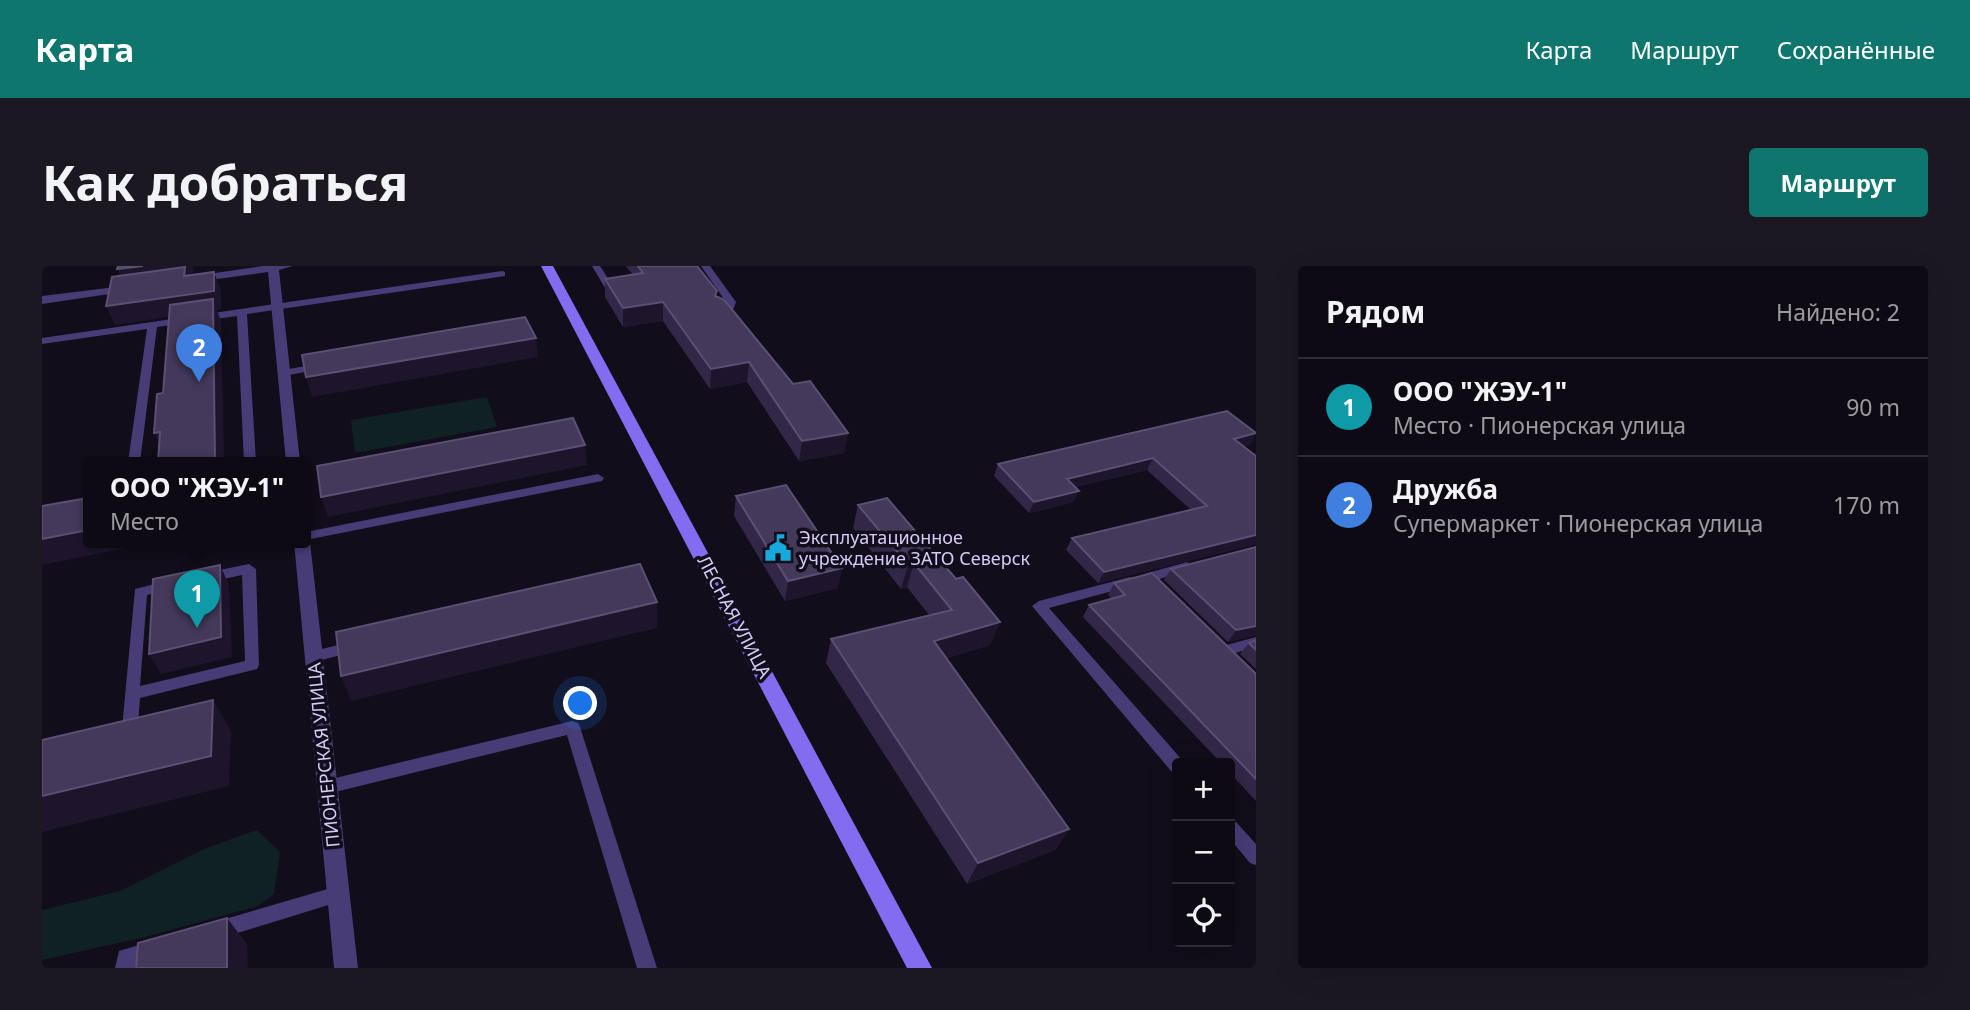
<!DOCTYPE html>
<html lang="ru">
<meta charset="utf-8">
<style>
body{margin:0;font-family:"Noto Sans",sans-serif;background:#1b1822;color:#f1f3f6}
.controls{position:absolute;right:21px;bottom:21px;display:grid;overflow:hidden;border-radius:7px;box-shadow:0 7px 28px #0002}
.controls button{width:63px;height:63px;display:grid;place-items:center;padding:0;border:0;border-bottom:2px solid #2d2b34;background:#0d0a14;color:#f1f3f6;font:35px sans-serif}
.you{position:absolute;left:539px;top:438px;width:24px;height:24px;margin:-18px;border:5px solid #fff;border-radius:50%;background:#1a73e8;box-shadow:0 0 0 10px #1a73e833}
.badge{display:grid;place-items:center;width:46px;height:46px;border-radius:50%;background:#0f766e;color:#fff;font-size:23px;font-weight:700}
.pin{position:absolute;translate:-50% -58px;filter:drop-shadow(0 2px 4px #0008)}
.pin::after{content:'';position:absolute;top:37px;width:24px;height:21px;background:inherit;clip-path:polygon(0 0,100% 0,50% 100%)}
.popup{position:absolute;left:41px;top:191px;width:228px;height:91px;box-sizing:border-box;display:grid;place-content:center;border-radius:7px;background:#0d0a14;filter:drop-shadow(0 2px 5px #0005);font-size:23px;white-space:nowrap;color:#9a9aa0}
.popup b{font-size:26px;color:#f1f3f6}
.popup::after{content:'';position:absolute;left:50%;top:100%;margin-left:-14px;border:14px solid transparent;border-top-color:#0d0a14}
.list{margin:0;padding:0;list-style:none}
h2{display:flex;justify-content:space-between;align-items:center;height:91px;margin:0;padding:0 28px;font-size:30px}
h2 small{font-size:23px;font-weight:400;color:#9a9aa0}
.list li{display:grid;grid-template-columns:46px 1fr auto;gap:21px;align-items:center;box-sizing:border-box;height:98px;padding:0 28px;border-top:2px solid #2d2b34}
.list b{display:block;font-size:26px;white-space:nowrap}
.list p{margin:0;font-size:23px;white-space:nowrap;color:#9a9aa0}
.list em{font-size:23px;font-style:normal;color:#9a9aa0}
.icon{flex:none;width:38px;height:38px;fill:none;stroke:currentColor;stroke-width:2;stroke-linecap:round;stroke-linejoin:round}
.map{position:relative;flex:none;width:1214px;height:702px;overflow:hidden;border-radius:7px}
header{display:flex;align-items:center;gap:42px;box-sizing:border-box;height:98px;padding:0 35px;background:#0f766e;color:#fff}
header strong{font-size:33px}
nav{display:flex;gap:38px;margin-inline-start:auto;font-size:24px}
.intro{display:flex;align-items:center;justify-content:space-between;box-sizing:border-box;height:168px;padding:0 42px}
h1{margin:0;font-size:49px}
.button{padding:18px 32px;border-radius:7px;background:#0f766e;color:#fff;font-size:24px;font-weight:700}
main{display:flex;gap:42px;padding:0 42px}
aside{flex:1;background:#0d0a14;border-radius:7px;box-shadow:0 7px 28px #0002}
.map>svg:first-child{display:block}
.green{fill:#102124}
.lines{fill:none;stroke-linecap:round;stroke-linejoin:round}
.lane{fill:#473c75;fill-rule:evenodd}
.street{fill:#473c75;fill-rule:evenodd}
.secondary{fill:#846cf0;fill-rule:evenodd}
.wall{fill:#322747}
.shaded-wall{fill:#1e152d}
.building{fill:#44395a;stroke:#5b5073;stroke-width:2}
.labels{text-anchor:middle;stroke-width:7;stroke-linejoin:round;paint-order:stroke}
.poi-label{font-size:18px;fill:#d8cbfa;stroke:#110d1a;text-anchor:start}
.street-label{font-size:18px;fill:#d8cbfa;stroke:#110d1a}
</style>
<header>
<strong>Карта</strong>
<nav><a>Карта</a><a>Маршрут</a><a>Сохранённые</a></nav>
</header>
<div class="intro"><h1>Как добраться</h1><a class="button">Маршрут</a></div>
<main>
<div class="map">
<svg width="1214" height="702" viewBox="0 0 1214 702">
<rect width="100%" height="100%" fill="#110d1a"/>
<g class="green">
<polygon points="445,131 455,161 313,187 309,154"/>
<polygon points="215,564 238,586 232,628 216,640 103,671 0,694 0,644 78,625 162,583"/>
</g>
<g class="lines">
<g class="lane">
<polygon points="550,0 558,0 574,25 572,27 566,27"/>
<polygon points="659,0 668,0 694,36 691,44 682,49 676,49 674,47 683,41 684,36"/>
<polygon points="460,5 463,6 463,10 205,48 214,196 202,196 195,50 115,61 98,196 86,196 105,63 0,78 0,72"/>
<polygon points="279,97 283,98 283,102 242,110 237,107 242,104"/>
<polygon points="556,208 562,212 560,215 264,274 264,266"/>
<polygon points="1145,296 1152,301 1150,304 1117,313 1123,320 1121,323 1111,323 1100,311 1102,308"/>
<polygon points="207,298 214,303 217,399 215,403 98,432 95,473 93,478 87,479 81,478 79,473 93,323 129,314 136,319 134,322 105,329 98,420 203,395 200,309 163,317 156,312 163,307"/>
<polygon points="1088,311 1095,316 1093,319 1007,342 1141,495 1142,497 1135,497 1135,507 1129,505 990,340 997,335"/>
<polygon points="1214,371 1214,381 1193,387 1214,407 1214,422 1209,420 1175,385 1177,381"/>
<polygon points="313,375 318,376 320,380 318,384 272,396 267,394 265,390 267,386"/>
<polygon points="530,455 536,457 538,461 615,702 595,702 525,469 285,528 279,526 277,521 279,516 285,514"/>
<polygon points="1188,554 1194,556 1214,578 1214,599 1208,597 1188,573"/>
<polygon points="296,620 302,622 305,628 302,634 296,636 173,674 166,671 164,665 166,659 173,656"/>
<polygon points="114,674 121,676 123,683 121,690 93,699 93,702 73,702 77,685"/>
</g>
<g class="street">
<polygon points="221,0 251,0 237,4 258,196 244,196 226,6 153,16 147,13 153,10"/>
<polygon points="90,19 96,22 94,24 0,38 0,30"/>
<polygon points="264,272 268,276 316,702 292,702 252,276 264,276"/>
</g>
<polygon class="secondary" points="499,0 511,0 890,702 865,702"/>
</g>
<g class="wall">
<polygon points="584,0 655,0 675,31 751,118 806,167 802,187 757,195 705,116 668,123 621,55 581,61 563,31 563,13 590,8"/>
<polygon points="1208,179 1202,180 1214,190 1214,278 1056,317 1024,284 1030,272 1149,244 1105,204 1033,221 1032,236 987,247 952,210 956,198"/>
<polygon points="694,230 796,322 743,335 692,250"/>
<polygon points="816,239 914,313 958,356 948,379 905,392 1027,563 1013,584 925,618 784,397 789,373 887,349 865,321 859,323 811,262"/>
<polygon points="1214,281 1214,369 1186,376 1122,314 1129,303"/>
<polygon points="1072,317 1214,408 1214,535 1188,507 1188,497 1179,497 1041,351 1047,339 1070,333 1066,329"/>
<polygon points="1214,374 1214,403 1198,388 1207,377"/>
</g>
<g class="shaded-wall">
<polygon points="101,0 152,0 151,7 146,8 150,19 172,6 179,24 179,43 175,44 179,55 182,196 173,196 171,44 73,59 64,40 81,16 75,3"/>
<polygon points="621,36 621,55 581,61 581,42"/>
<polygon points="494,72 496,91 270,131 264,111"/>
<polygon points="707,96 705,116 668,123 669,103"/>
<polygon points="118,166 123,190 112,167"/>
<polygon points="806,167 802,187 757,195 760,175"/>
<polygon points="1214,168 1208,179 1185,184 1192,173"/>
<polygon points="543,179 545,199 286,251 279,231"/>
<polygon points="1111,192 1105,204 1020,224 1025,213"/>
<polygon points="1037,225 1032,236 987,247 992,236"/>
<polygon points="46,264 46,276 115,276 0,299 0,273"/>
<polygon points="1214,269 1214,278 1056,317 1062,306"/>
<polygon points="872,297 865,321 859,323 866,299"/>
<polygon points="178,299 187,319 190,391 119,408 107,388"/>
<polygon points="800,302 796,322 743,335 746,315"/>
<polygon points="615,336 615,362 309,435 299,410"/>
<polygon points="958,356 948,379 884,398 892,375"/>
<polygon points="1214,360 1214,369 1186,376 1194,364"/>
<polygon points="171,434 189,465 187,520 0,566 0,530"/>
<polygon points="1027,563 1013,584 925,618 936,597"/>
<polygon points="185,652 205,678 206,702 185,702"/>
</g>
<g class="building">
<polygon points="76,0 101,0 75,3"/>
<polygon points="596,0 655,0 675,25 673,30 681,33 688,41 751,118 768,115 806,167 760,175 707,96 669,103 621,36 581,42 563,13 601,7"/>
<polygon points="143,1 142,10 172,6 172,25 64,40 70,11"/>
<polygon points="171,33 173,196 116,196 118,166 112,167 115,128 121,127 128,39"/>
<polygon points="483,51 494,72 264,111 260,89"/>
<polygon points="1185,145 1214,167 1192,173 1214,190 1214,269 1062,306 1030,272 1165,240 1111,192 1025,213 1037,225 992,236 956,198"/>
<polygon points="531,152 543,179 279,231 275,200"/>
<polygon points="744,219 800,302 746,315 694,230"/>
<polygon points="46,232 46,264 0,273 0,240"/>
<polygon points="845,232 914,313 921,311 958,356 892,375 1027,563 936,597 789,373 910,344 872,297 866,299 816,239"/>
<polygon points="1214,281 1214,360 1194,364 1129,303"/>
<polygon points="598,298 615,336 299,410 294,366"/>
<polygon points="178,299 179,371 107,388 111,313"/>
<polygon points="1110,307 1214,408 1214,513 1047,339 1083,329 1072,317"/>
<polygon points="1214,374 1214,384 1207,377"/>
<polygon points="171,434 169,490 0,530 0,474"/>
<polygon points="185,652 185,702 94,702 96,677"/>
</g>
<defs>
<symbol id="civic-bare" viewBox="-9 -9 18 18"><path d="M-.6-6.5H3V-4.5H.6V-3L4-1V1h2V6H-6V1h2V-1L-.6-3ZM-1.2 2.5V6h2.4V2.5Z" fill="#16a9db" stroke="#110d1a" stroke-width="2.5" paint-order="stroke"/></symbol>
</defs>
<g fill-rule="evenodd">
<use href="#civic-bare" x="717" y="263" width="38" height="38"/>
</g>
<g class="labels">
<g class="poi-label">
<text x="757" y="278">Эксплуатационное<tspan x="757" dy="21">учреждение ЗАТО Северск</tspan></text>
</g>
<g class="street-label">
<text transform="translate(692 351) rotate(62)" y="6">ЛЕСНАЯ УЛИЦА</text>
<text transform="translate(282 489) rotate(-96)" y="6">ПИОНЕРСКАЯ УЛИЦА</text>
</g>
</g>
</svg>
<div class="controls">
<button>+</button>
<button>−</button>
<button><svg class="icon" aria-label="locate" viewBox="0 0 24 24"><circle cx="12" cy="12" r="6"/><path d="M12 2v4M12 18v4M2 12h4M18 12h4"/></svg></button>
</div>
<div class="you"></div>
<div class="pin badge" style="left:155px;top:362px;background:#0f9aa8">1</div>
<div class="popup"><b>ООО &quot;ЖЭУ-1&quot;</b>Место</div>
<div class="pin badge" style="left:157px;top:116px;background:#3f7fe0">2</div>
</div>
<aside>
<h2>Рядом<small>Найдено: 2</small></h2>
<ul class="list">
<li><span class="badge" style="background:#0f9aa8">1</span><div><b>ООО &quot;ЖЭУ-1&quot;</b><p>Место · Пионерская улица</p></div><em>90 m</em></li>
<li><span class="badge" style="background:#3f7fe0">2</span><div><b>Дружба</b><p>Супермаркет · Пионерская улица</p></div><em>170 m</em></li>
</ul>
</aside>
</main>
